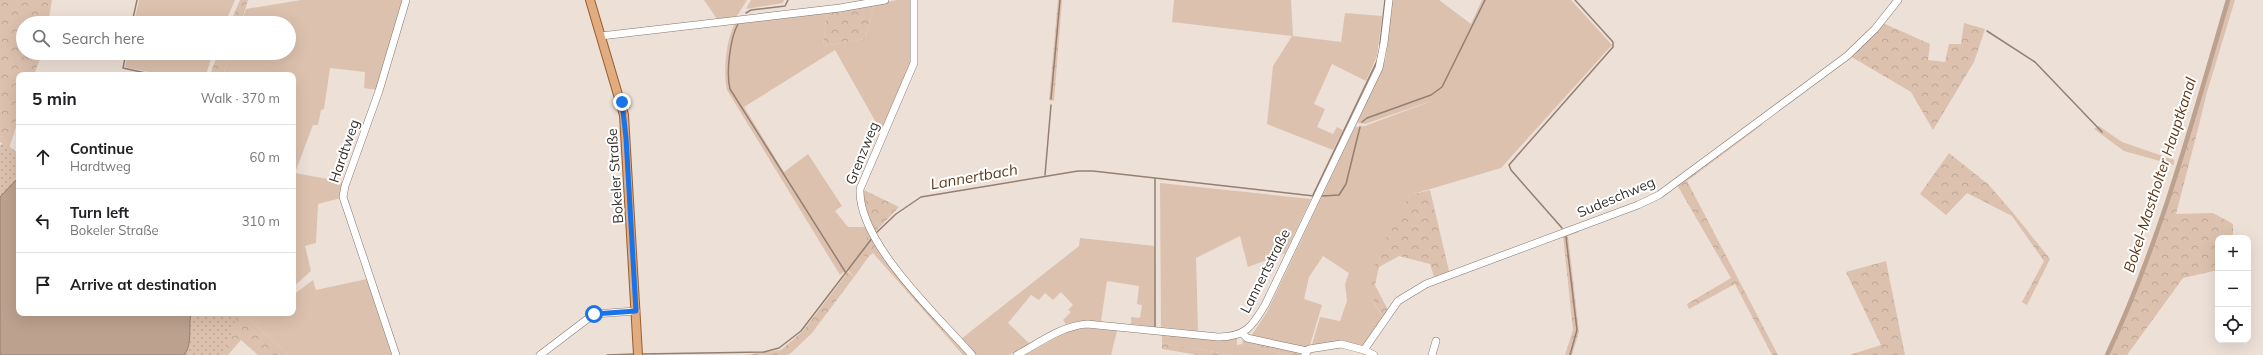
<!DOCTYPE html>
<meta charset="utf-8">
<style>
body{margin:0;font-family:Mulish,sans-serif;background:#f2f2f2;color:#202124}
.controls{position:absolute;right:12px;bottom:12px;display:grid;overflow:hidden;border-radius:8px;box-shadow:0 4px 16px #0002}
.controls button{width:36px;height:36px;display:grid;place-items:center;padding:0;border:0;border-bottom:1px solid #e0e0e0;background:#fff;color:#202124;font:20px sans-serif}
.stop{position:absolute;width:12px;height:12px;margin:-9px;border:3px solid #1a73e8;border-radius:50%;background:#fff}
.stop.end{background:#1a73e8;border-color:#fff;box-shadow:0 1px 4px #0008}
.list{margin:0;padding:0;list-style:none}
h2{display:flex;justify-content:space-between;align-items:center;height:52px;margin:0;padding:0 16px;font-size:17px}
h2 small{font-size:13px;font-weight:400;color:#757577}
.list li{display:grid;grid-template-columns:26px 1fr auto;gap:12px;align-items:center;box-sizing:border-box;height:64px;padding:0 16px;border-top:1px solid #e0e0e0}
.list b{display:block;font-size:15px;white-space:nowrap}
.list p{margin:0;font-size:13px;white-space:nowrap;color:#757577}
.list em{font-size:13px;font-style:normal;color:#757577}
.icon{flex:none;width:22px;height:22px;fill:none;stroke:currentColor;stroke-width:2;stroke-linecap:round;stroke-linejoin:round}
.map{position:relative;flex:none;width:2263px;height:355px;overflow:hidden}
.search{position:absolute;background:#fff;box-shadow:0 4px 16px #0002;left:16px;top:16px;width:280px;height:44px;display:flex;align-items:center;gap:10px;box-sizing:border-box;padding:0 14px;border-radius:22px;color:#757577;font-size:15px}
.panel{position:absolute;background:#fff;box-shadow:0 4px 16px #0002;left:16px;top:72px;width:280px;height:244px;border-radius:8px}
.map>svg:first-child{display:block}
.grass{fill:#dcc1ae}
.forest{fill:url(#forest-crowns)}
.park{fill:url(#park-dots)}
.water{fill:#bca18e;stroke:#947f71}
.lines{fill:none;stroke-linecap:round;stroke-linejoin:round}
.stream{stroke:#947f71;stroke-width:1.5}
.canal{stroke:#bca18e;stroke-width:4.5}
.minor-casing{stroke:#83776f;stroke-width:8}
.major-casing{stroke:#985d2b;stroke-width:10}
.minor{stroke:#fff;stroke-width:7}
.major{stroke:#e1ac7f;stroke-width:8}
.route{stroke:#1a73e8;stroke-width:5}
.labels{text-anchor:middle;stroke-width:4;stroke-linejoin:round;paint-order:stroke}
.street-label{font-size:14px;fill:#35302d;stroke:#fff}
.water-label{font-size:15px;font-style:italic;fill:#5f3819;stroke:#fff}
</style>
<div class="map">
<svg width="2263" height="355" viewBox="0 0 2263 355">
<defs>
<pattern id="forest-crowns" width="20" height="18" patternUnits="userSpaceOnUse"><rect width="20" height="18" fill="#dcc1ae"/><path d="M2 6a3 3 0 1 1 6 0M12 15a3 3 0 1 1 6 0" fill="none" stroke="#bda696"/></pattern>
<pattern id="park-dots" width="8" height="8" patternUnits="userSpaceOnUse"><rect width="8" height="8" fill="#dcc1ae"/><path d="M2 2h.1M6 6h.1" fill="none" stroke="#bda696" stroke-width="1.8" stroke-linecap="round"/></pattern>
</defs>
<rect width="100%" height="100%" fill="#ede0d7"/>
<g class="grass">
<polygon points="139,0 235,0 225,23 134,23"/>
<polygon points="301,0 405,0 378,90 364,88 365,72 330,68 324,109 321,110 318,125 313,125 295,173 344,182 341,198 318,204 316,243 305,246 311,271 293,287 293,75 223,75 230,53 289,53 289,23 241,23 246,9"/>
<polygon points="704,0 747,0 737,16 717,19"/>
<polygon points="751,0 784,0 783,3 746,9"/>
<path d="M 897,0 L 911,0 L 911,63 L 882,133 L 835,50 L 744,107 L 784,172 L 808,154 L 842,206 L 835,211 L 848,227 L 869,227 L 872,252 L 854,277 L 847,269 L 840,275 L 727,90 C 723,70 726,41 735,23 L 827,12 L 823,46 L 865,39 L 874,5 Z"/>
<polygon points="1174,0 1291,0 1293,36 1341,42 1345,13 1382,16 1377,56 1366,81 1332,64 1314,104 1325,109 1317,127 1333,134 1337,127 1343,130 1333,150 1267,124 1273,66 1292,36 1172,22"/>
<path d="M 1392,0 L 1439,0 L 1471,24 L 1482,0 L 1571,0 L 1612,45 L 1501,168 L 1410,195 C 1397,222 1367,270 1373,299 C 1374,305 1380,312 1383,318 L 1364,347 L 1351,345 L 1311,348 L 1320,317 L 1340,321 L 1347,301 L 1345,284 L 1349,273 L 1323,256 L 1309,277 L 1304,299 L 1322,305 L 1309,348 L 1299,348 L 1251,336 L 1267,312 L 1355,127 L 1365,126 L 1437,99 L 1365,124 L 1354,122 L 1359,119 L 1386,58 Z"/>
<polygon points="2230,0 2235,0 2207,92 2197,133 2189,134"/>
<polygon points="128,53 213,53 206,75 162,75 125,67"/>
<polygon points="2099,126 2122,142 2174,160 2174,165 2124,151 2094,129"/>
<polygon points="1160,183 1311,199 1285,253 1248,267 1240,236 1196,258 1198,331 1161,327"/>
<polygon points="1080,238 1155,246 1156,327 1131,324 1131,317 1140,318 1142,305 1137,304 1139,286 1107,281 1101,321 1078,321 1066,324 1063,320 1071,312 1068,310 1073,305 1061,292 1053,300 1045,293 1039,300 1031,295 1008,323 1030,344 1009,355 976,355 961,339 1079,246"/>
<polygon points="367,279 392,355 289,355 242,313 293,313 293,295 313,280 316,290"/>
<polygon points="1086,328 1117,331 1111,355 1025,355 1066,332"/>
<polygon points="1162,334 1226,340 1237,339 1237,345 1242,344 1289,355 1232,355 1162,343"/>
</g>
<g class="forest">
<polygon points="0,0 52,0 48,23 23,23 23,53 42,53 34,75 19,75 19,118 9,148 0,142"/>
<polygon points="240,0 248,0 241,23 230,23"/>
<polygon points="1058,0 1062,0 1054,101 1049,100"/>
<polygon points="874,5 865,39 823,46 827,12"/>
<polygon points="1964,23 1985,29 1974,62 1933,130 1911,92 1850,56 1881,24 1885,24 1930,44 1928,60 1945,62 1949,44 1961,44"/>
<polygon points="218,53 230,53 223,75 210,75"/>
<polygon points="1762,122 1762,125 1687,181 1778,355 1772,355 1735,284 1689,309 1687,304 1731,278 1676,183"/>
<path d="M 2197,133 L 2176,214 L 2213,213 L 2233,224 L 2233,238 L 2218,238 L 2218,270 L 2183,278 L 2127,355 L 2108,355 C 2139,283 2166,209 2189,134 Z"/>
<polygon points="1949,153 1989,185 2014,214 2050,259 2027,305 2022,302 2044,261 2012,216 1967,193 1946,215 1920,194"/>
<polygon points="862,189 899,207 875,232 861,200"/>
<path d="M 1430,190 L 1449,271 L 1434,277 L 1430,264 L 1399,256 L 1379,267 L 1375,285 L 1388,310 L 1383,318 C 1380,312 1376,307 1374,302 C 1361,272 1396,220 1410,195 Z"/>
<polygon points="1579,229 1579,232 1568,236 1579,332 1572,355 1565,355 1573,330 1563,235"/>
<polygon points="870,232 969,355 963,355 873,253 866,258 859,249"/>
<polygon points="1886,261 1905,355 1849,355 1881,345 1846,272"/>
<polygon points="848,272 854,277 812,333 791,353 787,355 744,355 781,350 803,331"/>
<polygon points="233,313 242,313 289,355 258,355 241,340 228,355 215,355"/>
<polygon points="1243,339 1302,352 1303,355 1289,355 1242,344"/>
<polygon points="1162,343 1232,355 1198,355 1162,349"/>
</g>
<polygon class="park" points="5,143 19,154 19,313 237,313 231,334 221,355 0,355 0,145"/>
<path class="water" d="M 19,177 L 19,313 L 191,313 C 188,326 193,345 184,355 L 0,355 L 0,197 Z"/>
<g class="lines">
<g class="stream">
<polyline points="746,13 751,10 785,6 788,0"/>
<polyline points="132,23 137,0"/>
<path d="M 738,24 C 730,38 726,73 730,89 L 846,273"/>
<polyline points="1987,31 2035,62 2102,132"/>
<polyline points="1380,44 1385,0"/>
<polyline points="126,53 123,68 155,75"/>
<polyline points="1051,99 1060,0"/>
<polyline points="1362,122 1367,118 1431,95 1442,87 1485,0"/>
<polyline points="1045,175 1051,105"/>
<polyline points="1155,179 1155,328"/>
<polyline points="1313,195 1377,61"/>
<polyline points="1322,196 1339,195 1346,184 1360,127"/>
<polyline points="1562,228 1511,170 1509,165 1613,47 1613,42 1575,0"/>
<polyline points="876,233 896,214 921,197 1078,171 1093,171 1314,196"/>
<polyline points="1566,237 1577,330 1570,355"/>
<polyline points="641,354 764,352 779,348 801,331 873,237"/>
<polyline points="607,355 635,354"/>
</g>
<path class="canal" d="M 2107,355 C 2160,243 2193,119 2228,0"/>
<defs>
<g id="minor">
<path d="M 914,0 L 914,63 L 860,189 C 858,243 938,316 972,355"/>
<polyline points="601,36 840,8 885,0"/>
<polyline points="1242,333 1247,338 1307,351"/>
<polyline points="1364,350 1374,355"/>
<polyline points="396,355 343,197 345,186 379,91 406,0"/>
<polyline points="540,355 594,314 636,311"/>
<path d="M 1017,355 C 1039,343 1061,326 1087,324 L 1218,337 C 1245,337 1252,327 1265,305 L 1379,68 L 1384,43 L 1389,0"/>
<polyline points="1305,355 1309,349 1341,344 1364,350 1398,301 1426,284 1638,205 1659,195 1847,56 1875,29 1898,0"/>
<polyline points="1432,355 1436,341"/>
</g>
<polyline id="major" points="590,0 624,115 638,355"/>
</defs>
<use href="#minor" class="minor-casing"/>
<use href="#major" class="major-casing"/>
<use href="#minor" class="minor"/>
<use href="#major" class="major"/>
</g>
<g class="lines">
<polyline class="route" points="594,314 636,311 626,138 622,102"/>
</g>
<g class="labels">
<g class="street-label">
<text transform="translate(344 151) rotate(-71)" y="5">Hardtweg</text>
<text transform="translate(862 153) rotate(-68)" y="5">Grenzweg</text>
<text transform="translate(615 176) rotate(-94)" y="5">Bokeler Straße</text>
<text transform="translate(1616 197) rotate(-23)" y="5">Sudeschweg</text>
<text transform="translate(1265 271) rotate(-63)" y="5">Lannertstraße</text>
</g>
<g class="water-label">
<text transform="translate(2160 175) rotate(-72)" y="5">Bokel-Mastholter Hauptkanal</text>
<text transform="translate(974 177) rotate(-10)" y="5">Lannertbach</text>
</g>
</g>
</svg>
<div class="controls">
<button>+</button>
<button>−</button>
<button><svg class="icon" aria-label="locate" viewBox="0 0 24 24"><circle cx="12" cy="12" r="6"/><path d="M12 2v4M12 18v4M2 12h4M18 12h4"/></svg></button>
</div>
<div class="stop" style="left:594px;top:314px"></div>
<div class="stop end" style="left:622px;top:102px"></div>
<div class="search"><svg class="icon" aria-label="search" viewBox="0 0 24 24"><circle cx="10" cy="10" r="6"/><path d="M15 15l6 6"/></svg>Search here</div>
<section class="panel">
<h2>5 min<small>Walk · 370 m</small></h2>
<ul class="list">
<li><svg class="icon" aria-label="ahead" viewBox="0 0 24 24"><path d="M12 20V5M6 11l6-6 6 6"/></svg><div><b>Continue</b><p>Hardtweg</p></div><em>60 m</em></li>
<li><svg class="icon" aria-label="left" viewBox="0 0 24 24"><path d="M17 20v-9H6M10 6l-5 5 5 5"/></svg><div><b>Turn left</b><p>Bokeler Straße</p></div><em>310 m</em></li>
<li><svg class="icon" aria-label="arrive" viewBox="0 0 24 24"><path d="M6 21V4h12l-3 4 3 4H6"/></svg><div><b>Arrive at destination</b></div></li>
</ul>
</section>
</div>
